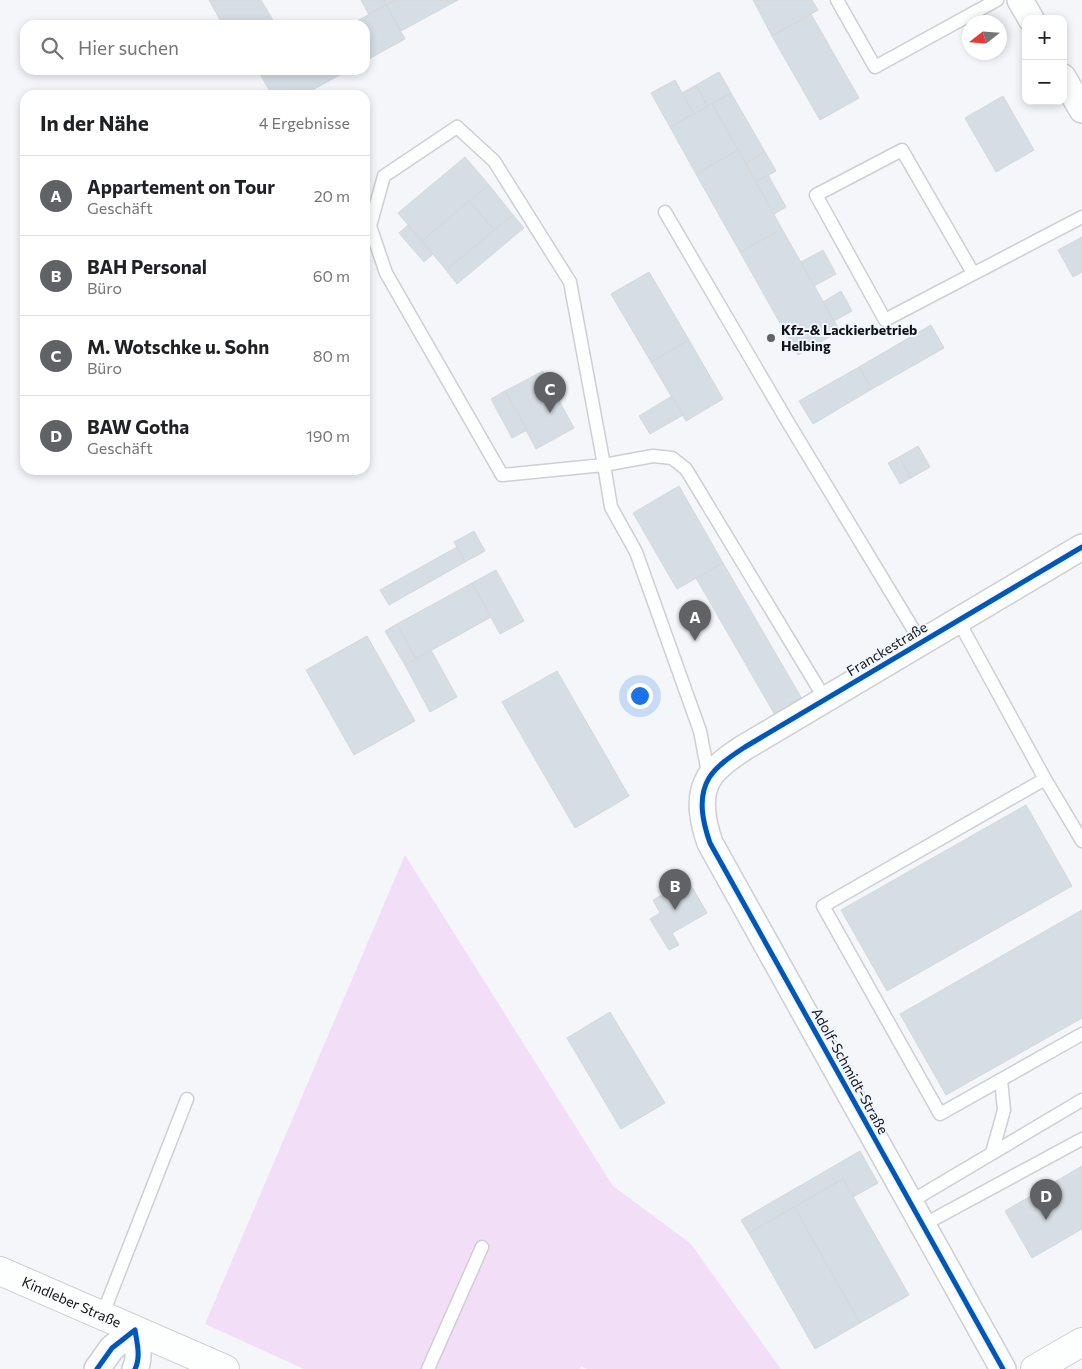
<!DOCTYPE html>
<html lang="de">
<meta charset="utf-8">
<style>
body{margin:0;font-family:Commissioner,sans-serif;background:#f6f6f6;color:#202124}
.controls{position:absolute;right:15px;top:15px;display:grid;overflow:hidden;border-radius:10px;box-shadow:0 2px 8px #0003}
.controls button{width:45px;height:45px;display:grid;place-items:center;padding:0;border:0;border-bottom:1px solid #e0e0e0;background:#fff;color:#202124;font:25px sans-serif}
.compass{position:absolute;left:962px;top:15px;width:45px;height:45px;border-radius:50%;background:#fff;box-shadow:0 2px 8px #0003;rotate:253deg}
.you{position:absolute;left:639px;top:695px;width:18px;height:18px;margin:-12px;border:4px solid #fff;border-radius:50%;background:#1a73e8;box-shadow:0 0 0 8px #1a73e833}
.badge{display:grid;place-items:center;width:32px;height:32px;border-radius:50%;background:#606266;color:#fff;font-size:16px;font-weight:700}
.pin{position:absolute;translate:-50% -41px;filter:drop-shadow(0 1px 2px #0008)}
.pin::after{content:'';position:absolute;top:26px;width:18px;height:15px;background:inherit;clip-path:polygon(0 0,100% 0,50% 100%)}
.list{margin:0;padding:0;list-style:none}
h2{display:flex;justify-content:space-between;align-items:center;height:65px;margin:0;padding:0 20px;font-size:21px}
h2 small{font-size:16px;font-weight:400;color:#757577}
.list li{display:grid;grid-template-columns:32px 1fr auto;gap:15px;align-items:center;box-sizing:border-box;height:80px;padding:0 20px;border-top:1px solid #e0e0e0}
.list b{display:block;font-size:19px;white-space:nowrap}
.list p{margin:0;font-size:16px;white-space:nowrap;color:#757577}
.list em{font-size:16px;font-style:normal;color:#757577}
.icon{flex:none;width:28px;height:28px;fill:none;stroke:currentColor;stroke-width:2;stroke-linecap:round;stroke-linejoin:round}
.map{position:relative;flex:none;width:1082px;height:1369px;overflow:hidden}
.search{position:absolute;background:#fff;box-shadow:0 2px 8px #0003;left:20px;top:20px;width:350px;height:55px;display:flex;align-items:center;gap:12px;box-sizing:border-box;padding:0 18px;border-radius:15px;color:#757577;font-size:19px}
.panel{position:absolute;background:#fff;box-shadow:0 2px 8px #0003;left:20px;top:90px;width:350px;height:385px;border-radius:15px}
.map>svg:first-child{display:block}
.green{fill:#f2dff7}
.building{fill:#d5dee4;stroke:#d5d8da}
.lines{fill:none;stroke-linecap:round;stroke-linejoin:round}
.service-casing{stroke:#cdcfd2;stroke-width:15}
.minor-casing{stroke:#cdcfd2;stroke-width:28}
.tertiary-casing{stroke:#cdcfd2;stroke-width:30}
.secondary-casing{stroke:#cdcfd2;stroke-width:30}
.service{stroke:#fdfefe;stroke-width:12}
.minor{stroke:#fdfefe;stroke-width:25}
.tertiary{stroke:#fdfefe;stroke-width:28}
.secondary{stroke:#fdfefe;stroke-width:28}
.cycleway-casing{stroke:#f0f5fe;stroke-width:8}
.cycleway{stroke:#0057b8;stroke-width:5}
.poi-dot{fill:#606266;stroke:#f0f5fe;stroke-width:2}
.labels{text-anchor:middle;stroke-width:4;stroke-linejoin:round;paint-order:stroke}
.poi-label{font-size:14px;font-weight:bold;fill:#111316;stroke:#f0f5fe;text-anchor:start}
.street-label{font-size:14px;fill:#111316;stroke:#f0f5fe}
</style>
<div class="map">
<svg width="1082" height="1369" viewBox="0 0 1082 1369">
<rect width="100%" height="100%" fill="#f4f6fa"/>
<polygon class="green" points="405,855 613,1186 690,1243 781,1369 587,1369 581,1366 580,1369 304,1369 205,1324"/>
<g class="building">
<polygon points="209,0 261,0 274,22 269,25 223,25"/>
<polygon points="361,0 384,0 386,5 369,15"/>
<polygon points="384,0 395,0 386,5"/>
<polygon points="395,0 458,0 401,31 386,5"/>
<polygon points="753,0 812,0 818,10 772,36"/>
<polygon points="386,5 405,39 365,61 365,25 350,25"/>
<polygon points="811,14 859,98 820,120 772,36"/>
<polygon points="267,70 349,70 303,95 272,95 260,74"/>
<polygon points="719,72 731,93 707,106 696,85"/>
<polygon points="675,80 694,114 670,127 651,93"/>
<polygon points="696,85 707,106 694,114 682,93"/>
<polygon points="731,93 765,152 746,163 712,104"/>
<polygon points="1003,96 1034,150 996,172 965,118"/>
<polygon points="712,104 738,150 696,174 670,127"/>
<polygon points="738,150 782,229 740,252 696,174"/>
<polygon points="765,152 776,171 756,182 746,163"/>
<polygon points="465,157 489,185 422,241 398,213"/>
<polygon points="768,175 786,207 774,214 756,182"/>
<polygon points="489,185 513,215 494,230 469,201"/>
<polygon points="469,201 494,230 446,270 422,241"/>
<polygon points="513,215 524,228 457,284 446,270"/>
<polygon points="408,225 433,254 424,262 399,233"/>
<polygon points="782,229 840,331 798,355 740,252"/>
<polygon points="1082,237 1082,272 1073,277 1058,250"/>
<polygon points="823,250 836,274 814,286 801,262"/>
<polygon points="649,272 689,340 651,362 611,294"/>
<polygon points="841,291 852,311 834,321 823,302"/>
<polygon points="931,325 944,348 872,389 859,367"/>
<polygon points="689,340 723,399 686,421 651,362"/>
<polygon points="859,367 872,389 813,424 799,401"/>
<polygon points="543,371 574,428 536,449 505,391"/>
<polygon points="505,391 527,430 512,438 491,399"/>
<polygon points="672,396 683,415 650,434 639,416"/>
<polygon points="918,446 930,467 911,478 899,457"/>
<polygon points="899,457 911,478 900,484 888,463"/>
<polygon points="679,486 723,563 677,589 633,513"/>
<polygon points="474,531 485,551 465,562 454,542"/>
<polygon points="457,547 465,562 389,605 380,590"/>
<polygon points="723,563 802,699 775,715 696,578"/>
<polygon points="496,570 524,621 500,634 472,583"/>
<polygon points="472,583 491,617 416,659 397,624"/>
<polygon points="397,624 416,659 405,665 385,631"/>
<polygon points="367,636 415,721 354,755 306,670"/>
<polygon points="431,650 457,697 430,712 405,665"/>
<polygon points="557,671 629,796 575,828 502,702"/>
<polygon points="1026,805 1072,886 887,991 841,910"/>
<polygon points="688,880 707,913 672,933 679,945 669,950 650,919 660,913 653,900"/>
<polygon points="1082,910 1082,1018 946,1095 900,1014"/>
<polygon points="610,1012 665,1103 621,1129 567,1038"/>
<polygon points="860,1151 878,1183 853,1197 843,1179 749,1233 741,1220"/>
<polygon points="1082,1166 1082,1229 1032,1258 1005,1211"/>
<polygon points="843,1179 909,1295 860,1323 794,1207"/>
<polygon points="794,1207 860,1323 815,1349 749,1233"/>
</g>
<g class="lines">
<defs>
<g id="service">
<polyline points="837,0 875,67 997,0"/>
<polyline points="665,212 789,424 921,642"/>
<polyline points="973,273 902,150 816,195 885,320 1082,217"/>
<polyline points="958,620 1045,779 1082,841"/>
<polyline points="709,778 700,731 636,552 611,507 604,465 502,475 386,273 370,226 384,176 457,127 494,161 570,282 604,465 653,456 672,458 686,469 825,699"/>
<polyline points="1045,779 823,906 940,1114 1082,1034"/>
<polyline points="992,1153 1004,1110 1001,1080"/>
<polyline points="910,1202 1082,1100"/>
<polyline points="923,1225 1082,1139"/>
<polyline points="102,1316 187,1099"/>
<polyline points="428,1369 482,1247"/>
</g>
<g id="minor">
<polyline points="1020,0 1031,19"/>
<polyline points="1063,77 1082,110"/>
<path d="M 97,1369 L 112,1348 L 135,1330 C 137,1343 141,1357 135,1369"/>
<path d="M 1003,1369 L 710,843 C 703,823 697,798 709,778 C 717,765 733,755 745,747 L 1082,547"/>
</g>
<polyline id="tertiary" points="1035,1369 1082,1342"/>
<g id="secondary">
<path id="s1" d="M 0,1271 L 225,1369"/>
</g>
</defs>
<use href="#service" class="service-casing"/>
<use href="#minor" class="minor-casing"/>
<use href="#tertiary" class="tertiary-casing"/>
<use href="#secondary" class="secondary-casing"/>
<use href="#service" class="service"/>
<use href="#minor" class="minor"/>
<use href="#tertiary" class="tertiary"/>
<use href="#secondary" class="secondary"/>
<defs>
<g id="cycleway">
<path d="M 97,1369 L 112,1348 L 135,1330 C 137,1343 141,1357 135,1369"/>
<path d="M 1003,1369 L 710,843 C 703,823 697,798 709,778 C 717,765 733,755 745,747 L 1082,547"/>
</g>
</defs>
<use href="#cycleway" class="cycleway-casing"/>
<use href="#cycleway" class="cycleway"/>
</g>
<circle class="poi-dot" cx="771" cy="338" r="5"/>
<g class="labels">
<g class="poi-label">
<text x="781" y="335">Kfz-&amp; Lackierbetrieb<tspan x="781" dy="16">Helbing</tspan></text>
</g>
<g class="street-label">
<text transform="translate(887 649) rotate(-31)" y="5">Franckestraße</text>
<text transform="translate(850 1071) rotate(61)" y="5">Adolf-Schmidt-Straße</text>
<text dy="5" stroke="none"><textPath href="#s1" startOffset="78">Kindleber Straße</textPath></text>
</g>
</g>
</svg>
<div class="controls">
<button>+</button>
<button>−</button>
</div>
<svg class="compass" viewBox="-18 -18 36 36"><path d="M0-13l5 13h-10z" fill="#e53935"/><path d="M0 13l5-13h-10z" fill="#757577"/></svg>
<div class="you"></div>
<div class="pin badge" style="left:695px;top:641px">A</div>
<div class="pin badge" style="left:675px;top:910px">B</div>
<div class="pin badge" style="left:550px;top:413px">C</div>
<div class="pin badge" style="left:1046px;top:1220px">D</div>
<div class="search"><svg class="icon" aria-label="search" viewBox="0 0 24 24"><circle cx="10" cy="10" r="6"/><path d="M15 15l6 6"/></svg>Hier suchen</div>
<section class="panel">
<h2>In der Nähe<small>4 Ergebnisse</small></h2>
<ul class="list">
<li><span class="badge">A</span><div><b>Appartement on Tour</b><p>Geschäft</p></div><em>20 m</em></li>
<li><span class="badge">B</span><div><b>BAH Personal</b><p>Büro</p></div><em>60 m</em></li>
<li><span class="badge">C</span><div><b>M. Wotschke u. Sohn</b><p>Büro</p></div><em>80 m</em></li>
<li><span class="badge">D</span><div><b>BAW Gotha</b><p>Geschäft</p></div><em>190 m</em></li>
</ul>
</section>
</div>
